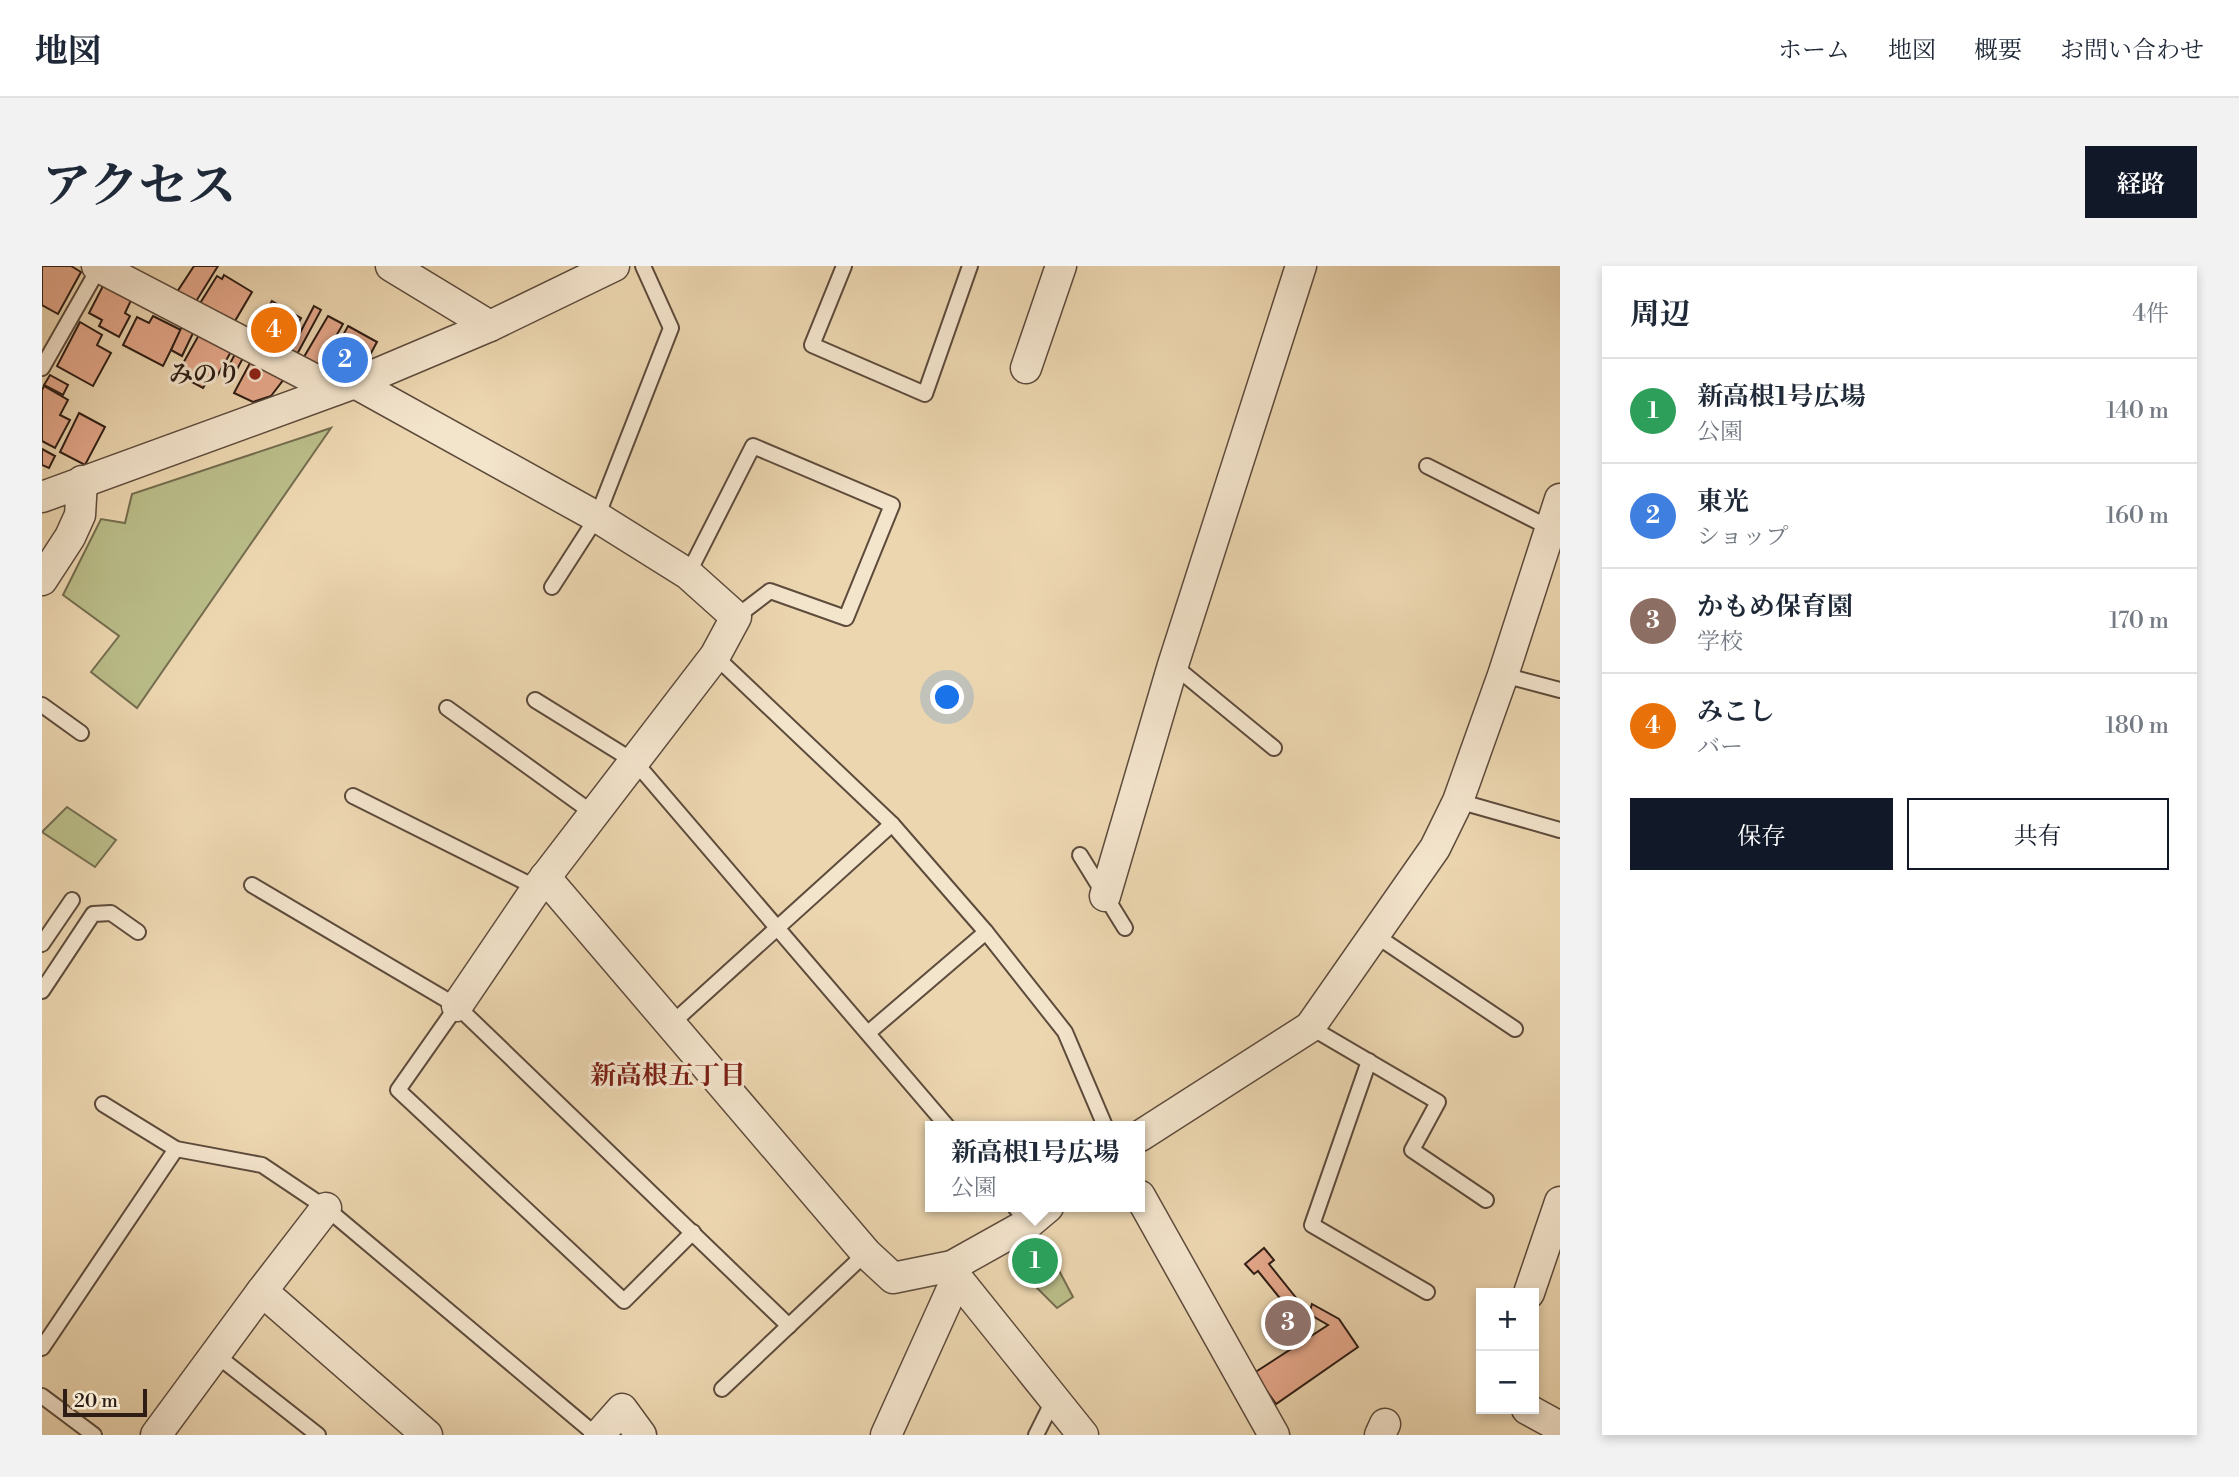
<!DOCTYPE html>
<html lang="ja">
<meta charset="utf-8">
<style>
body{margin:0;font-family:"Libre Bodoni","Noto Serif JP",serif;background:#f2f2f3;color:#1f2937}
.controls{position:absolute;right:21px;bottom:21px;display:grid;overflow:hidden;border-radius:0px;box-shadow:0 4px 10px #0003}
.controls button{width:63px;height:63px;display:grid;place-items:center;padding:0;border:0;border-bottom:2px solid #e0e1e3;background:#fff;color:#1f2937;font:35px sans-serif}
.scale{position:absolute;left:21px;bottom:18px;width:84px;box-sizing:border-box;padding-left:7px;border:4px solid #2d1d15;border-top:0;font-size:19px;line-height:24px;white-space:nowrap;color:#2d1d15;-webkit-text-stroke:5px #f3e4cc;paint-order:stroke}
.you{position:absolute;left:906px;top:432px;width:24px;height:24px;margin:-18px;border:5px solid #fff;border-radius:50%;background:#1a73e8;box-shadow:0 0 0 10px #1a73e833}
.badge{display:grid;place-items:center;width:46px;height:46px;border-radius:50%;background:#111827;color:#fff;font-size:23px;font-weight:700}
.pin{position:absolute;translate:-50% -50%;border:4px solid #fff;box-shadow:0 2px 7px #0006}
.popup{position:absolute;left:883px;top:855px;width:220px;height:91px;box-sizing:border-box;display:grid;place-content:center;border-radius:0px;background:#fff;filter:drop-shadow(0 2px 5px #0005);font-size:23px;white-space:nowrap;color:#747a83}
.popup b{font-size:26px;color:#1f2937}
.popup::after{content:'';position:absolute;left:50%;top:100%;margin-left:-14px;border:14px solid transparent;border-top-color:#fff}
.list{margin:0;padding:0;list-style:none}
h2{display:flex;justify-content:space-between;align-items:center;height:91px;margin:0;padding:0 28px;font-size:30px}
h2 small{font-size:23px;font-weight:400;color:#747a83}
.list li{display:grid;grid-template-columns:46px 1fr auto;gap:21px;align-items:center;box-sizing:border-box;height:105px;padding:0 28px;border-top:2px solid #e0e1e3}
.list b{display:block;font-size:26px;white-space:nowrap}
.list p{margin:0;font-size:23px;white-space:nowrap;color:#747a83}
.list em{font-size:23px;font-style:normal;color:#747a83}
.actions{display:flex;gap:14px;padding:21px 28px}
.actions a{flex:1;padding:16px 0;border:2px solid #111827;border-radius:0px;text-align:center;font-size:24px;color:#111827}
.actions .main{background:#111827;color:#fff}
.map{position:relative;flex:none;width:1518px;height:1169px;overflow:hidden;border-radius:0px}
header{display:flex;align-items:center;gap:42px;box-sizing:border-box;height:98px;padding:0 35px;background:#fff;border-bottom:2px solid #e0e1e3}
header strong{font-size:33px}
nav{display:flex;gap:38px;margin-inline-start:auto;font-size:24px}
.intro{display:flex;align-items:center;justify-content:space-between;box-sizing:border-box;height:168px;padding:0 42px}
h1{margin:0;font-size:49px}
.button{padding:18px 32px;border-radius:0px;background:#111827;color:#fff;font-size:24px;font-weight:700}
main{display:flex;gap:42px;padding:0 42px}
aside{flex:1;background:#fff;border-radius:0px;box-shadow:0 4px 10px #0003}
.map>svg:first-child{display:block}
.green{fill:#babd89;stroke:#746d4f;stroke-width:2}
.building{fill:#e5a88b;stroke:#2d1d15;stroke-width:2}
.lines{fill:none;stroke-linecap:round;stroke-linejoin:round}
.service-casing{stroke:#5d4b3c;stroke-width:18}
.minor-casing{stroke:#5d4b3c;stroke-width:33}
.service{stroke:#f3e4cc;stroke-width:14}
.minor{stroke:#f3e4cc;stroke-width:30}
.poi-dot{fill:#8f2418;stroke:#f3e4cc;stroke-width:2.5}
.labels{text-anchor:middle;stroke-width:6;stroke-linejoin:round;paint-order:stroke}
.poi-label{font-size:24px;font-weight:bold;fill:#2d1d15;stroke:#f3e4cc;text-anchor:end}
.neighbourhood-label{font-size:26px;font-weight:bold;fill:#7a1f14;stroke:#f3e4cc}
</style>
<header>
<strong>地図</strong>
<nav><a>ホーム</a><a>地図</a><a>概要</a><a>お問い合わせ</a></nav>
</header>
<div class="intro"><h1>アクセス</h1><a class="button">経路</a></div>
<main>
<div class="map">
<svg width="1518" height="1169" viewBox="0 0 1518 1169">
<rect width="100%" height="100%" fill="#ecd6b0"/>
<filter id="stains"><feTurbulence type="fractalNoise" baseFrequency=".00286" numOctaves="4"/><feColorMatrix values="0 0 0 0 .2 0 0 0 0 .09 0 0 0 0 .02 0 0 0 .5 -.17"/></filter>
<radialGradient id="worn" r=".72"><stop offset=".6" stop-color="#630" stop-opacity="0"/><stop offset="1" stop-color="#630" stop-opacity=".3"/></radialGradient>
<g class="green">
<polygon points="289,162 95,442 49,406 77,370 21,329 59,253 83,257 90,228"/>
<polygon points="25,541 74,574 53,601 0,566"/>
<polygon points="994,961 1031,1031 1015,1042 982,1009 965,980"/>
</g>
<g class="building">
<polygon points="0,0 29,0 39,6 16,48 0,39"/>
<polygon points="152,0 176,0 153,37 135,26"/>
<polygon points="182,9 210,26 190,60 157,39 175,10 180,13"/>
<polygon points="63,16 91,30 83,47 88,50 77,71 57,60 60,54 47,47"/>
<polygon points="230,35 259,52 241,84 212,67"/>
<polygon points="272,40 279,44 253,92 247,88"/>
<polygon points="111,50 139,64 121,100 81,79 95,51 107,57"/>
<polygon points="286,50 301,58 274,105 259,96"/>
<polygon points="38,56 60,69 55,79 69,87 51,120 15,100"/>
<polygon points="141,58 153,63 140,90 129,84"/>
<polygon points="306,60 335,76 322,100 293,106 284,101"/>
<polygon points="158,67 190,84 174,112 169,109 161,122 135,108"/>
<polygon points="193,88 201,92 191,111 183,107"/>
<polygon points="209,95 242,113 229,130 211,136 192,127"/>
<polygon points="8,109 26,119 21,129 2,119"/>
<polygon points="2,120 26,134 18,149 28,154 13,182 0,175 0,124"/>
<polygon points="37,147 63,161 43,199 18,186"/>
<polygon points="0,183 13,190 7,202 0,199"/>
<polygon points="1222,982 1232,994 1227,998 1255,1033 1245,1041 1216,1005 1212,1008 1203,998"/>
<polygon points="1270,1038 1297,1053 1316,1081 1234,1138 1212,1107 1286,1059 1267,1048"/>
</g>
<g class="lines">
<defs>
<g id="service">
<polyline points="802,0 770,79 883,128 928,0"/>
<polyline points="0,102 58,0"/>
<polyline points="1385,200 1510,263"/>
<polyline points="646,308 711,180 850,239 804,352 728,325 694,351"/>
<polyline points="510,321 555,251 629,62 601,0"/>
<polyline points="673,390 850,558 944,666 1023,766 1063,860"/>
<polyline points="1131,399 1232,482"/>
<polyline points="1461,409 1518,424"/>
<polyline points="493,434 593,496 905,860"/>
<polyline points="0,439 39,467"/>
<polyline points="405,442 552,548"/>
<polyline points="311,530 495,622"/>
<polyline points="1416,535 1518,564"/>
<polyline points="1038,589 1083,662"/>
<polyline points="210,619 415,740 747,1060"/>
<polyline points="1333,669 1473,763"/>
<polyline points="0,678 30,634"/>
<polyline points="0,725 51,648 69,647 96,666"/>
<polyline points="415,740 356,824 582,1035 651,966"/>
<polyline points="628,759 850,558"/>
<polyline points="1268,761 1396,836 1370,884 1444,934"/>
<polyline points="826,767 944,666"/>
<polyline points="1327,795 1270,959 1385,1026"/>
<polyline points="61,838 134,883 220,899 284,942 554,1169"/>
<polyline points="973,941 987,957"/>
<polyline points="0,1082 134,883"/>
<polyline points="173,1088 276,1169"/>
<polyline points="680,1123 824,987"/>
<polyline points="0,1130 52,1169"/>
<polyline points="994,1169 1012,1133"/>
</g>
<g id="minor">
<polyline points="55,0 293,124"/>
<polyline points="349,0 448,60"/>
<polyline points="984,102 1019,0"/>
<polyline points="313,117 555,251 646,308 694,351 673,390 495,622 415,740"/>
<polyline points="0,231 313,117 448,60 572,0"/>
<polyline points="0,314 28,271 38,249 40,215"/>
<polyline points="503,611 824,987 851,1012 910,1000 987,957 1006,941"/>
<polyline points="1063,630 1131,399 1259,0"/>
<polyline points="1098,870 1268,761 1393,582 1416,535 1461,409 1518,233"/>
<polyline points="1098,930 1232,1169"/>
<polyline points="910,1000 915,1012 1041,1169"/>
<polyline points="220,1025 385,1169"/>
<polyline points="1487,1027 1518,936"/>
<polyline points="1485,1143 1518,1161"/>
<polyline points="114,1169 220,1025 284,942"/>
<polyline points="557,1169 580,1143 599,1169"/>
<polyline points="844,1169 915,1012"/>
<polyline points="1338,1169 1343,1158"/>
</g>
</defs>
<use href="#service" class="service-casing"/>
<use href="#minor" class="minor-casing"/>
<use href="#service" class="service"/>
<use href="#minor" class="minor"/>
</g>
<circle class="poi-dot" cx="213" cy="108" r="7"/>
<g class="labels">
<g class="poi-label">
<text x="199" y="116">みのり</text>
</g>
<g class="neighbourhood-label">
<text x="626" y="818">新高根五丁目</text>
</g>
</g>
<rect width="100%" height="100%" filter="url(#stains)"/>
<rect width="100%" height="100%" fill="url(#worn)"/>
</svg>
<div class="controls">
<button>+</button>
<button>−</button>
</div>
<div class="scale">20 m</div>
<div class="you"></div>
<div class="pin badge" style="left:993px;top:995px;background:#2e9e5b">1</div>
<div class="popup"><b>新高根1号広場</b>公園</div>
<div class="pin badge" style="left:303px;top:94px;background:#3f7fe0">2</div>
<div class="pin badge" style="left:1246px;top:1057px;background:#8d6e63">3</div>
<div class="pin badge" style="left:232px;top:64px;background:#e8710a">4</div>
</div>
<aside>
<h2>周辺<small>4件</small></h2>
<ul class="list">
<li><span class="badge" style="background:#2e9e5b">1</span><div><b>新高根1号広場</b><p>公園</p></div><em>140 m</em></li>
<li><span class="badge" style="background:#3f7fe0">2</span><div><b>東光</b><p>ショップ</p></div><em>160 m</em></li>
<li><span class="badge" style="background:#8d6e63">3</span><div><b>かもめ保育園</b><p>学校</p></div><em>170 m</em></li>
<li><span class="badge" style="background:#e8710a">4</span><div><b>みこし</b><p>バー</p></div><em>180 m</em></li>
</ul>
<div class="actions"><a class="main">保存</a><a>共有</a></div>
</aside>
</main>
